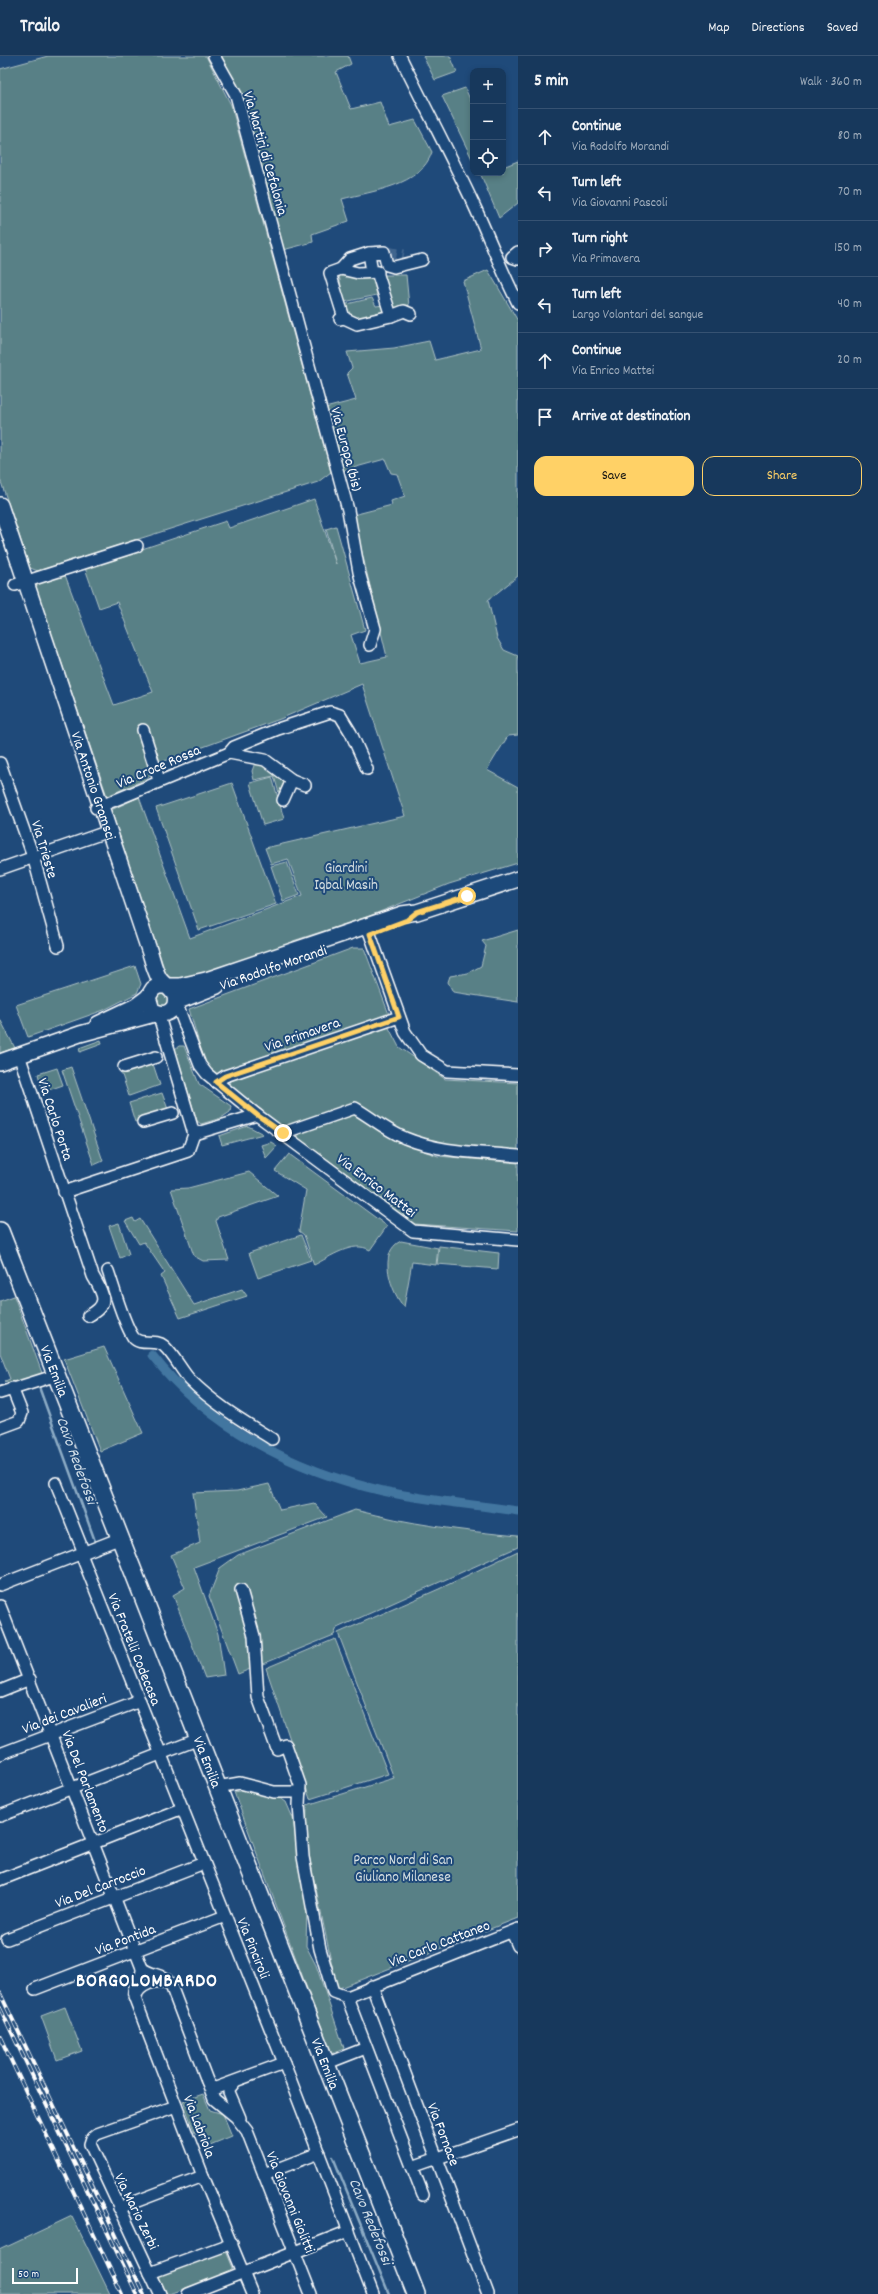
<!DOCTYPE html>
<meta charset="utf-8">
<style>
body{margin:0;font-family:Dekko,sans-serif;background:#244365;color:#f1f3f6}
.controls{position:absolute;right:12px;top:12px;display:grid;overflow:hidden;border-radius:8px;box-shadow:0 2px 6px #0003}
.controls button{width:36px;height:36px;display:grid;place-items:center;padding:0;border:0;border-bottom:1px solid #365272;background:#17385c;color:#f1f3f6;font:20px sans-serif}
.scale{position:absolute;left:12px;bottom:10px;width:66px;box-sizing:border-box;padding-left:4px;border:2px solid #fff;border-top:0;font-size:11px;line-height:14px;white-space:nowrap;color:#fff;-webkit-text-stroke:3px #1f4a7a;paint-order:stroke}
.stop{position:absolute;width:12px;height:12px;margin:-9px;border:3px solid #ffd166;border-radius:50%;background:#fff}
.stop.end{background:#ffd166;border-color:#fff;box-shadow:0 1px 4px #0008}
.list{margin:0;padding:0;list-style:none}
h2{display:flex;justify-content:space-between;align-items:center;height:52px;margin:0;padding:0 16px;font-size:17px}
h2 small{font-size:13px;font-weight:400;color:#9eacbb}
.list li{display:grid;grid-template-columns:26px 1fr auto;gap:12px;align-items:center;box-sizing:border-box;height:56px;padding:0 16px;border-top:1px solid #365272}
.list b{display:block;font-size:15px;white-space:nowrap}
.list p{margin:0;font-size:13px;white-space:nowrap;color:#9eacbb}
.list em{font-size:13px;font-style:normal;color:#9eacbb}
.actions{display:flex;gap:8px;padding:12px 16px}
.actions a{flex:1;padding:9px 0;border:1px solid #ffd166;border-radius:12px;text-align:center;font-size:14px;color:#ffd166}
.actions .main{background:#ffd166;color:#111}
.icon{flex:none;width:22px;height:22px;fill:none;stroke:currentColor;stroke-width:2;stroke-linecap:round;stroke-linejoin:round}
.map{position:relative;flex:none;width:518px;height:2238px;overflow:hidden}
header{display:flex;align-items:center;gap:24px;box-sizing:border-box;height:56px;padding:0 20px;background:#17385c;border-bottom:1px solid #365272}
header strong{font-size:19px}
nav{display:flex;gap:22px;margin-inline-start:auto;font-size:14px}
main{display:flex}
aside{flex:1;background:#17385c}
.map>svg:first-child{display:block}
.green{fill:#598086;stroke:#acc0c2}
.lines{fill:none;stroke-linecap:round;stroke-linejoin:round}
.stream{stroke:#8eadc6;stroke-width:2.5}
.canal{stroke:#4376a0;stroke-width:9}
.street-tunnel{stroke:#41658e;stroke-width:11;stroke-dasharray:11 5.5;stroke-linecap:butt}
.street-casing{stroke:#fff;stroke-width:14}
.secondary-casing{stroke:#fff;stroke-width:18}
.primary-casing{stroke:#fff;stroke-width:20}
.street{stroke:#1f4a7a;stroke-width:11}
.secondary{stroke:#1f4a7a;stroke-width:15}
.primary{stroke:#1f4a7a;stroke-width:17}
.rail-casing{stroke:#fff;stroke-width:4}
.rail{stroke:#1f4a7a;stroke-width:2.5;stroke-dasharray:8;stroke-linecap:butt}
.route{stroke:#ffd166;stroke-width:5}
.labels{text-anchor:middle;stroke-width:4;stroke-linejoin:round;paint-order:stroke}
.street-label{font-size:15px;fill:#fff;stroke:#1f4a7a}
.park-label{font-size:15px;fill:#d6dfe1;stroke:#1f4a7a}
.water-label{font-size:16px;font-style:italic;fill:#d0dde7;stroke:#1f4a7a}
.district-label{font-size:19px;font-weight:bold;letter-spacing:1px;fill:#fff;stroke:#1f4a7a}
</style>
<header>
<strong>Trailo</strong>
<nav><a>Map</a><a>Directions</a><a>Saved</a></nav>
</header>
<main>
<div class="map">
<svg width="518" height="2238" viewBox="0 0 518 2238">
<rect width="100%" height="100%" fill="#1f4a7a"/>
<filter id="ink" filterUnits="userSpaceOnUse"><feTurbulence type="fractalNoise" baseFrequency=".025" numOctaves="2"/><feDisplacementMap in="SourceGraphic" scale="8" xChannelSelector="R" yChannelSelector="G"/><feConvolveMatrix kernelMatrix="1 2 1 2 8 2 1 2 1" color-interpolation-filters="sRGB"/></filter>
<g filter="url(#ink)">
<g class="green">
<polygon points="48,0 206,0 231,49 331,416 318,426 38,515 30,512 0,423 0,13"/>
<path d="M 221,0 L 348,0 L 351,8 L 336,16 L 351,53 L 380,46 L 389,71 L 415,64 L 432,96 C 421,130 372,135 342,143 L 349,165 L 312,178 L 313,186 L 283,194 L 237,28 Z"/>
<polygon points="423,0 450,0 457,16 435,24"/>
<polygon points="465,32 473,50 473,105 442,40"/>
<polygon points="518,105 518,147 499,162 481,119 487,117 503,117 503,111"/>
<polygon points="488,214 518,265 518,520 488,544 497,582 504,594 518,600 518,679 508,680 487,714 518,731 518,807 449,828 367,861 293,885 287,891 219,913 174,924 166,918 111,754 139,741 190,882 302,840 288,803 271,808 265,792 405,760 362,628 280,663 162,706 150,705 152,718 146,723 107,740 35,529 65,519 114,649 153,636 117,546 99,552 85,512 226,465 229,472 314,443 336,508 326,473 336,470 365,574 351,579 360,607 387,601 353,459 392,449 391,445 405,440 397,418 391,417 385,403 342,415 325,352 356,344 347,317 352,312 347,296 394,292 429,285 435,304 481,293 463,225"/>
<polygon points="339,219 372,219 377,239 344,246"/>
<polygon points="382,219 406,219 409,250 392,256"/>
<polygon points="372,242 376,250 384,249 386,255 357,262 348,260 343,249"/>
<polygon points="256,704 285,724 279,737 274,720 254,724 252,715"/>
<polygon points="272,721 284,763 263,769 250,727"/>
<polygon points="232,727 276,848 199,874 156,752"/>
<polygon points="287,806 299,839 283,845 271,810"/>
<polygon points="518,874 518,946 453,936 448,926 450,920 468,917 481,910 486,890 482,885"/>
<polygon points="353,892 364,892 390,961 215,1019 204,1004 189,953"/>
<polygon points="135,910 141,928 137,937 104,954 28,981 16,949"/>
<circle cx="162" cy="944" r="6"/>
<polygon points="0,963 15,992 0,997"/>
<polygon points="388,970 399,991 445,1023 518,1027 518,1097 440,1091 408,1080 358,1047 284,1071 229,1029 232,1023"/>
<polygon points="101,984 102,988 80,996 79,992"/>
<polygon points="179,990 184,990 199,1028 231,1050 230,1056 221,1062 201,1068 197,1065 175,993"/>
<polygon points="152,1005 160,1029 129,1040 121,1016"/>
<polygon points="71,1011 103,1105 94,1109 62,1014"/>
<polygon points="57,1012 63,1029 43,1036 38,1018"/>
<polygon points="162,1037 169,1056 135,1066 129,1047"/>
<polygon points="352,1058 398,1086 438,1100 518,1107 518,1175 415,1168 293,1078"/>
<polygon points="248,1070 263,1078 222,1089 219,1080"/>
<polygon points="271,1086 277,1090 266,1102 261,1089"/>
<path d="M 289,1098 L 387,1170 L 370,1194 C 353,1184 330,1201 314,1209 L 304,1179 L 299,1175 L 306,1134 L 275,1115 Z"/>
<polygon points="249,1116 278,1140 218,1161 216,1165 229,1204 203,1205 194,1200 171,1133 188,1132"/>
<polygon points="133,1162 135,1166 140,1163 194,1249 242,1233 247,1240 180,1262 161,1220 165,1217 144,1186 139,1188 125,1165"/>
<polygon points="119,1167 129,1198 120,1202 109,1170"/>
<polygon points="301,1179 311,1204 258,1222 249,1197"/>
<path d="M 401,1185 L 438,1192 L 436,1209 L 412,1206 L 404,1251 C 391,1236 377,1196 401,1185 Z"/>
<polygon points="439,1190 499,1197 498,1213 437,1208"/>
<polygon points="14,1240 42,1317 11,1329 5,1325 10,1323 0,1297 0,1245"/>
<polygon points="104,1291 143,1377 100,1395 64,1303"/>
<polygon points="269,1428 280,1454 314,1447 327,1461 194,1511 218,1578 224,1619 205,1622 173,1539 185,1532 171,1499 200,1487 193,1437 237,1435"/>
<path d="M 355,1454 C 409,1468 462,1475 518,1480 L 518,1491 L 337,1572 L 334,1579 L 238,1618 L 209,1540 L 220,1512 L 238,1499 Z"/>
<polygon points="518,1495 518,1862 337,1933 306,1785 307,1749 394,1722 338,1577 439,1533"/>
<polygon points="335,1583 388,1718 310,1743 266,1612"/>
<polygon points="247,1734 280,1742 286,1746 293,1762 298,1802 307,1849 306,1890 316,1909 344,1992 331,1997 234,1736"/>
<polygon points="65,1951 82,1995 57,2004 41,1960"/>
<polygon points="203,2038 210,2054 223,2058 232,2080 205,2091 199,2076 195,2077 183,2045"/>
<polygon points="72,2160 110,2238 0,2238 0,2194"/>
<polygon points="226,2195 233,2212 231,2216 170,2238 164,2237 157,2222 158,2218"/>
</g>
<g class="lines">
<g class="stream">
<polyline points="39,1331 95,1485"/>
<polyline points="333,2101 389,2238"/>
</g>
<path class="canal" d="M 152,1299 C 208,1371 295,1415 383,1435 C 427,1445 473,1448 518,1455"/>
<polyline class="street-tunnel" points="386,196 404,199"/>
<defs>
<g id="street">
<polyline points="214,0 236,39 348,454 359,516 375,573 370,589"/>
<path d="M 400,0 C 424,49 450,98 473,147 C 489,181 501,214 518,247"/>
<polyline points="518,196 512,201 518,203"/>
<polyline points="369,197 384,196 387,209 394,211 422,204"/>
<polyline points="341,213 358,217 378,216"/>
<polyline points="391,260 404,255 411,258"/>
<polyline points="344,262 330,217 341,213 350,203 369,197 372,216"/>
<polyline points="340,263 344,262 357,268 391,260 377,216"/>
<polyline points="15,529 137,490"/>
<polyline points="143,674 159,724"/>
<polyline points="229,697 234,691 278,673 330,656 340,659 351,677 367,713"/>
<polyline points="0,707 33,800 58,890"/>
<polyline points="283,744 292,724"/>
<polyline points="96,752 229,697 265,704 292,724 305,729"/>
<polyline points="0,813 109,775"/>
<polyline points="370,878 405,976 421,999 447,1015 518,1019"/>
<polyline points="158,957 194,1078 257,1059 207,1018 200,1009 176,946"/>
<path d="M 19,999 L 93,1220 C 103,1238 111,1248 88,1260"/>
<polyline points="124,1011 156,1001"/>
<polyline points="216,1026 225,1020 399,961"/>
<polyline points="257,1059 413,1175 518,1184"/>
<polyline points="143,1066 173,1057"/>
<path d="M 283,1077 L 355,1052 C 372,1062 387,1075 405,1082 C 441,1097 480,1096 518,1100"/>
<polyline points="64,1136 188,1095 194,1078"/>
<path d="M 108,1215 C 114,1232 123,1266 133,1281 C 140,1291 155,1282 164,1290 C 174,1299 181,1314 190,1324 C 214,1348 243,1365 272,1383"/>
<polyline points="0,1337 57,1319"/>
<polyline points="0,1372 19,1365 22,1357 12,1332"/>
<polyline points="56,1427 84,1497"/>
<polyline points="81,1498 284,2007 373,2238"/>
<polyline points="0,1529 121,1482"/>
<polyline points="241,1534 254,1580 258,1641 277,1693 286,1689 300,1729 299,1749 303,1801 320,1893 333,1936 347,1941"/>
<path d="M 0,1550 L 142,1912 C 143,1924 132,1928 134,1940 L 203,2120 L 252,2238"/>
<polyline points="0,1635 30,1623"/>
<polyline points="0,1698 140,1645"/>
<polyline points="217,1731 240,1727 274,1736 300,1736"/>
<polyline points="0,1760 199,1683"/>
<polyline points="0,1824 183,1752"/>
<polyline points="512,1876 518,1890"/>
<polyline points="7,1883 204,1807"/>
<path d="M 142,1912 C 151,1920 162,1917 170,1927 L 214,2043 L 236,2061 L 247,2075 L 311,2238"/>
<polyline points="372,1930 488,2238"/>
<polyline points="35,1933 225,1860"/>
<path d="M 136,1942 C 136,1930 158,1921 167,1928"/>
<polyline points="325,2008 366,1992"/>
<polyline points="207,2025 211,2031 216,2032 284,2007"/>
<polyline points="234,2027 229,2033 229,2036 240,2062"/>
<polyline points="412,2111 518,2074"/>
<polyline points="264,2118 319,2097"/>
<polyline points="423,2139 347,1941 518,1873"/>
<polyline points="119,2152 203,2120"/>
<polyline points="150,2217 232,2187"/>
<polyline points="160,2238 90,2088 92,2082 97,2078 176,2050"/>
<polyline points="188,2238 349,2175"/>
</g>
<g id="secondary">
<path id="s1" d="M 0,449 L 151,900 C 153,907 155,915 159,922 C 166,933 180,935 174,951 C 168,959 161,959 152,954 L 148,941 L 153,933 L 158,930 L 180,930 L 206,924 L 402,858 L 417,856 L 518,823"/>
<polyline points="176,946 217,930"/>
<polyline points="98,968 136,950 148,941"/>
<polyline points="0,1006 80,978 158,957"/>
</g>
<g id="primary">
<path id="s2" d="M 0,1175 L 416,2238"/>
</g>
</defs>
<use href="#street" class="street-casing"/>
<use href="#secondary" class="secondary-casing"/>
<use href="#primary" class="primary-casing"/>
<use href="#street" class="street"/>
<use href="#secondary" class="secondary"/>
<use href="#primary" class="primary"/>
<defs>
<g id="rail">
<polyline points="0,1937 144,2238"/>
<polyline points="0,1952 137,2238"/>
<polyline points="0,1981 122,2238"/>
</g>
</defs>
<use href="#rail" class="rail-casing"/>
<use href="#rail" class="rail"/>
</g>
</g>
<g class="lines" filter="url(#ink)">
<polyline class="route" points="283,1077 257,1059 216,1026 225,1020 399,961 370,878 407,864 417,856 467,840"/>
</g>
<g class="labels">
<g class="street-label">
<text transform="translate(266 97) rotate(74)" y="5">Via Martiri di Cefalonia</text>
<text transform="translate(347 393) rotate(75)" y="5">Via Europa (bis)</text>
<text transform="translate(158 710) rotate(-23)" y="5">Via Croce Rossa</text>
<text dy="5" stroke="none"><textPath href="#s1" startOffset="296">Via Antonio Gramsci</textPath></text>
<text transform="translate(45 793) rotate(73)" y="5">Via Trieste</text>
<text transform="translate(273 911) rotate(-19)" y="5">Via Rodolfo Morandi</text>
<text transform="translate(302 978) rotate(-19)" y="5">Via Primavera</text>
<text transform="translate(56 1063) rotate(72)" y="5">Via Carlo Porta</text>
<text transform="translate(377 1129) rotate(37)" y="5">Via Enrico Mattei</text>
<text dy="5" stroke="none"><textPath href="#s2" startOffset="150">Via Emilia</textPath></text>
<text transform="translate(135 1593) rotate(68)" y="5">Via Fratelli Codecasa</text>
<text transform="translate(64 1657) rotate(-21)" y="5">Via dei Cavalieri</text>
<text dy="5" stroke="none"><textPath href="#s2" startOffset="570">Via Emilia</textPath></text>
<text transform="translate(86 1725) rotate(69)" y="5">Via Del Parlamento</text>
<text transform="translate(100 1830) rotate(-21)" y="5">Via Del Carroccio</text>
<text transform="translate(125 1883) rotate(-21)" y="5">Via Pontida</text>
<text transform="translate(439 1887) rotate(-21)" y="5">Via Carlo Cattaneo</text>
<text transform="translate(254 1892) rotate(68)" y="5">Via Pinciroli</text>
<text dy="5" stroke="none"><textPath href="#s2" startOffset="894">Via Emilia</textPath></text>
<text transform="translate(200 2070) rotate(69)" y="5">Via Labriola</text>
<text transform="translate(444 2078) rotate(69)" y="5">Via Fornace</text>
<text transform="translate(291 2146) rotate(68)" y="5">Via Giovanni Giolitti</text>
<text transform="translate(137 2155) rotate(64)" y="5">Via Mario Zerbi</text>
</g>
<g class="park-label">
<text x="346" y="816">Giardini<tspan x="346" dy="17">Iqbal Masih</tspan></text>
<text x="403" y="1808">Parco Nord di San<tspan x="403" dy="17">Giuliano Milanese</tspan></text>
</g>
<g class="water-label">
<text transform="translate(78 1404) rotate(70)" y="6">Cavo Redefossi</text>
<text transform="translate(372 2165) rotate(68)" y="6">Cavo Redefossi</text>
</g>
<g class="district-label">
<text x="147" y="1930">BORGOLOMBARDO</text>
</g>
</g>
</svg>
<div class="controls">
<button>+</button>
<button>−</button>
<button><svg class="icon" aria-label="locate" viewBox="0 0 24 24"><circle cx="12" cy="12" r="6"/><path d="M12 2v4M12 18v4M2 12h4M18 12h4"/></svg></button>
</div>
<div class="scale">50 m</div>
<div class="stop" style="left:467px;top:840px"></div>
<div class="stop end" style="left:283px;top:1077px"></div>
</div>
<aside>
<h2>5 min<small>Walk · 360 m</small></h2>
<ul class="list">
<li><svg class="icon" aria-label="ahead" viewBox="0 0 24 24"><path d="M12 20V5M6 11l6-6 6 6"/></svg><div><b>Continue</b><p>Via Rodolfo Morandi</p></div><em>80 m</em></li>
<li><svg class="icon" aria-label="left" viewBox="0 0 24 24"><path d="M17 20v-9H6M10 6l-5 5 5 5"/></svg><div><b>Turn left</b><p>Via Giovanni Pascoli</p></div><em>70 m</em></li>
<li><svg class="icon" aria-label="right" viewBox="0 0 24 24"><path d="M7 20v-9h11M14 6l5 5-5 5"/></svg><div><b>Turn right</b><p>Via Primavera</p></div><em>150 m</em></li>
<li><svg class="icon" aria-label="left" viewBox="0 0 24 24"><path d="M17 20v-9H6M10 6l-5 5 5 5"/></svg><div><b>Turn left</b><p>Largo Volontari del sangue</p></div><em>40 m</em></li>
<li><svg class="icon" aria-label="ahead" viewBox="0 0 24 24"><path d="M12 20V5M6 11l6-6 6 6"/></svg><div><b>Continue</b><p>Via Enrico Mattei</p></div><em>20 m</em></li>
<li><svg class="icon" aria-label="arrive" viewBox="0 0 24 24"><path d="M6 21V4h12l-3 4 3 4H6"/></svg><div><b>Arrive at destination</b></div></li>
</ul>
<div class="actions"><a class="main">Save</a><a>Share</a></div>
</aside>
</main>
